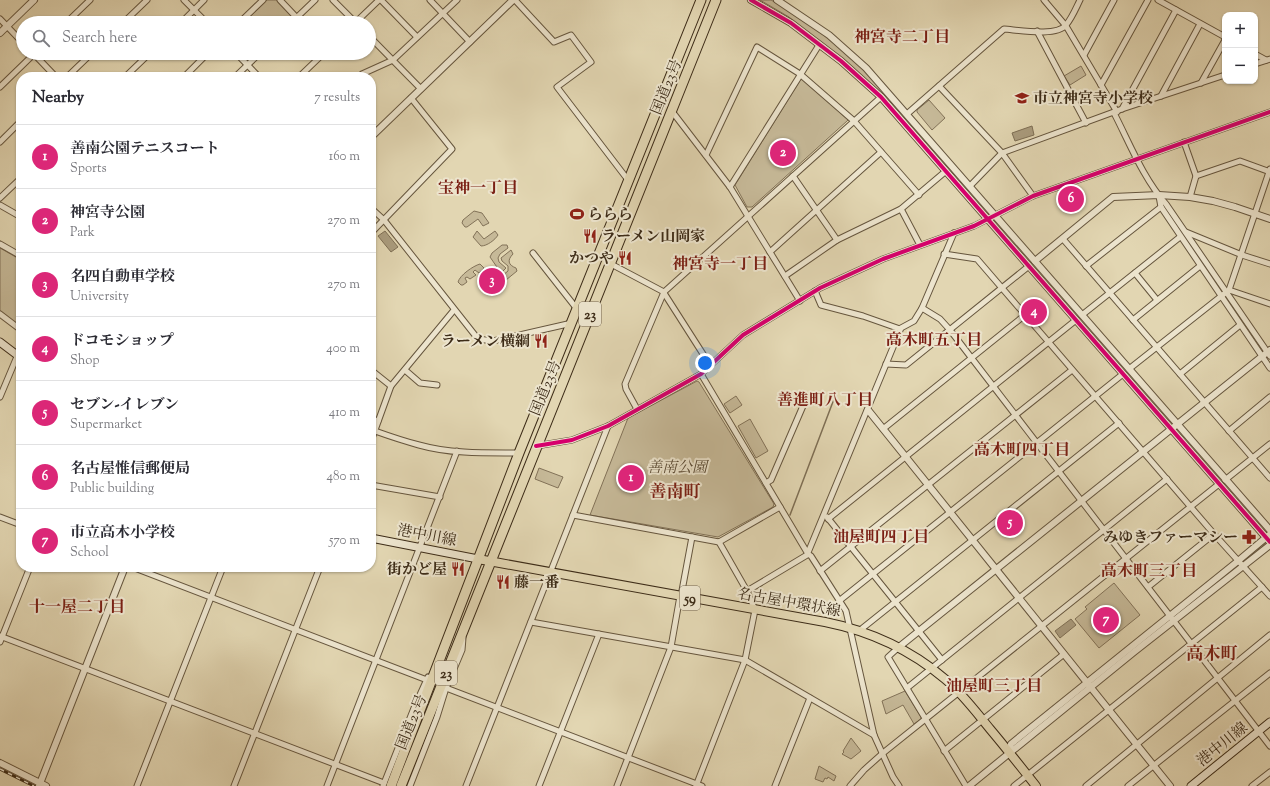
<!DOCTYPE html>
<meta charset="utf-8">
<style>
body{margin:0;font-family:"Sorts Mill Goudy","Noto Serif JP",serif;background:#f7f7f7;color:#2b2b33}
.controls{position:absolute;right:12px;top:12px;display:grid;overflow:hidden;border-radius:8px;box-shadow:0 1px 3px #0004}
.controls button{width:36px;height:36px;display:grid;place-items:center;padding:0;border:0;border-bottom:1px solid #e1e1e2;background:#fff;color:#2b2b33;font:20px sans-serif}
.you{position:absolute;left:705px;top:363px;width:14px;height:14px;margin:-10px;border:3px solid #fff;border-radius:50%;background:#1a73e8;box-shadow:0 0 0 6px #1a73e833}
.badge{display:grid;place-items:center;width:26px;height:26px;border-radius:50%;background:#db2777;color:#fff;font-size:13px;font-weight:700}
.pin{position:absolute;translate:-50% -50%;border:2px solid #fff;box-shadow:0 1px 4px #0006}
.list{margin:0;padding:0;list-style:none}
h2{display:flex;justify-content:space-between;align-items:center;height:52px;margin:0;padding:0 16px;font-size:17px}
h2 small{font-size:13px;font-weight:400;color:#7c7c81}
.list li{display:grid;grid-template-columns:26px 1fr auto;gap:12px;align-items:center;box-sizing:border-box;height:64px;padding:0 16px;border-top:1px solid #e1e1e2}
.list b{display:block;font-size:15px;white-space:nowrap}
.list p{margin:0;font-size:13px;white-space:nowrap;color:#7c7c81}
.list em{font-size:13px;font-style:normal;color:#7c7c81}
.icon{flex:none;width:22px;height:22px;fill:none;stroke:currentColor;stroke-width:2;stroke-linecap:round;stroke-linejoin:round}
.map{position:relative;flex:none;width:1270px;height:786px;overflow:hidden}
.search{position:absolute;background:#fff;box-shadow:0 1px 3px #0004;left:16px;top:16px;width:360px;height:44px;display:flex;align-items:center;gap:10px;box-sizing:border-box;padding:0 14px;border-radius:22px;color:#7c7c81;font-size:15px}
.panel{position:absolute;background:#fff;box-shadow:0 1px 3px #0004;left:16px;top:72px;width:360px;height:500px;border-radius:16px}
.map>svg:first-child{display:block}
.green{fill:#c6b998;stroke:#827258}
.water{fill:#aa9c7e;stroke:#7e6f55}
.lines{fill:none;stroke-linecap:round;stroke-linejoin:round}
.stream{stroke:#7e6f55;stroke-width:1.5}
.minor-casing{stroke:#66563e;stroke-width:7}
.tertiary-casing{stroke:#66563e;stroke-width:8}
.secondary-casing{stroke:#3d2c18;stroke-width:9}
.primary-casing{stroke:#3d2c18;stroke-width:10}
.trunk-casing{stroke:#3d2c18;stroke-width:11}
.minor{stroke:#ece4cd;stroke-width:5}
.tertiary{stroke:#ece4cd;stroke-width:6}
.secondary{stroke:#ece4cd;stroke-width:7}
.primary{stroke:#e2d6b2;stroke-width:8}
.trunk{stroke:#e2d6b2;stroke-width:9}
.rail-casing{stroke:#3d2c18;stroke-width:3}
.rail{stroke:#ece4cd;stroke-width:1.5;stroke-dasharray:4.5;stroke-linecap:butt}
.cycleway-casing{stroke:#ece4cd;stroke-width:6}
.cycleway{stroke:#d6006c;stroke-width:4}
.labels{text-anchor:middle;stroke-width:4;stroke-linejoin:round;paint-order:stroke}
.shield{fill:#ece4cd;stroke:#72634e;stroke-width:1}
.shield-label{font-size:14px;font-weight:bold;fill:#3d2c18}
.street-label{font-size:15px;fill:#3d2c18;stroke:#ece4cd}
.poi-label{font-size:15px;font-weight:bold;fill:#3d2c18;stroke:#ece4cd;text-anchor:start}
.park-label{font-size:15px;font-style:italic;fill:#584832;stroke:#ece4cd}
.neighbourhood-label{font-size:16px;font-weight:bold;fill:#7a1f14;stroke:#ece4cd}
.quarter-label{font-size:17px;font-weight:bold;fill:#7a1f14;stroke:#ece4cd}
</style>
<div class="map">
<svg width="1270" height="786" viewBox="0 0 1270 786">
<rect width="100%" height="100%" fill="#e2d6b2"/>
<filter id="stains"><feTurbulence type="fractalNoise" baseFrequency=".005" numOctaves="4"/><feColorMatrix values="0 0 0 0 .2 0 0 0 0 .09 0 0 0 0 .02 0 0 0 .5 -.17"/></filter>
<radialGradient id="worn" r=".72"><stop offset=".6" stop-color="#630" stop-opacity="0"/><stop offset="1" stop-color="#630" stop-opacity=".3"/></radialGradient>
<g class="green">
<polygon points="267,0 277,0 293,16 292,18 287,23 243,23"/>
<polygon points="760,0 771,0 787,9 822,34 852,58 864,70 958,178 957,179 876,89 789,17"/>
<polygon points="1081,66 1086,75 1070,85 1064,76"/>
<polygon points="801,79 803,79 848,120 847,121 752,207 747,207 735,185"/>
<polygon points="929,100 945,118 932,130 917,112 917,110"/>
<polygon points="474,211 482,213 489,223 483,226 478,219 467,227 465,227 462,223 463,220"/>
<path d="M 477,231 L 484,239 L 495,231 L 498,235 C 495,240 487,246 481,246 L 473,237 Z"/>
<polygon points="502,245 507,245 508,248 500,254 498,258 499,262 506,268 501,273 490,257 492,253"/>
<polygon points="0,248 21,260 21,328 0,312"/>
<path d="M 511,250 L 513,254 C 507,260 508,265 516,268 L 517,271 L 506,280 L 503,275 L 508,271 L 508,266 L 502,261 L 501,258 Z"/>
<path d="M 480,264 L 484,268 L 479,273 L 475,270 L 473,272 L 476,275 L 470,279 L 467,277 L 465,278 L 467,282 L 463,285 L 461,285 L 458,282 C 460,275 473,266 480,264 Z"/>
<polygon points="697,381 699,382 774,504 773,507 718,537 590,515 628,418"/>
<polygon points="736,396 742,405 730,413 724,404"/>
<polygon points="750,419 768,451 756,458 738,426"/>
<polygon points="539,468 563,477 558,488 535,479"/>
<polygon points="1114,583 1140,615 1099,648 1075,619 1087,609 1085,607"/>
<polygon points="905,691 921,717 921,719 914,724 903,705 886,714 882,701"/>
<polygon points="851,738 861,751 851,759 842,754 844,752 843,751"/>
<polygon points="819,766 836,776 834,781 828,777 827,779 825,778 823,782 815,779"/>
</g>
<g class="water">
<polygon points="1032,126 1034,135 1015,141 1012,133"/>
<polygon points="385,231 398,247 391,252 378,236"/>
<polygon points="1071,619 1076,625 1060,638 1055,631"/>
</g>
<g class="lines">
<polyline class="stream" points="790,515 834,399"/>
<defs>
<g id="minor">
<polyline points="184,0 207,23"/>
<polyline points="280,0 297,18"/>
<polyline points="333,0 356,23"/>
<polyline points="381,0 417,37"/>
<polyline points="430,0 470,42"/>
<polyline points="515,0 554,42 571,35 591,62 557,87 628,180"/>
<polyline points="1044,0 1066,26 1117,112"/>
<polyline points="1158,0 1225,37"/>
<polyline points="0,19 23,43"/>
<polyline points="66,23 90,0"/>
<polyline points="123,23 147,0"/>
<polyline points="181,23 204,0"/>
<polyline points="239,23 263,0"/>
<polyline points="291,23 315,0"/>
<polyline points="355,23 379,0"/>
<polyline points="1037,31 1086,123"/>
<polyline points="369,36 421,89"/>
<polyline points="33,53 56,77"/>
<polyline points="236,53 259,77"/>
<polyline points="1255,54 1266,60"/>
<polyline points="1084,55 1114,0"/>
<polyline points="1255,64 1270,59"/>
<polyline points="67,77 92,53"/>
<polyline points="125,77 150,53"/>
<polyline points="184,77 208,53"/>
<polyline points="235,77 260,53"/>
<polyline points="299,77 324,53"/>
<polyline points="359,77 362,74 393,60 457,0"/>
<polyline points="1201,83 1225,40"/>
<polyline points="1101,85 1148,0"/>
<polyline points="939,86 1002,153 1033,196"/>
<polyline points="0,87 35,53"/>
<polyline points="1161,96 1200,24"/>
<polyline points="1122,109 1176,10"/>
<polyline points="671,110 730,187 800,301"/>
<path d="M 1114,113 C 1130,144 1143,178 1166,204 L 1270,356"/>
<path d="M 907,114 L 1004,29 C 1018,30 1057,37 1066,25 C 1072,18 1076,8 1080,0"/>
<polyline points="0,142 21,121"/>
<polyline points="1184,142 1196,176 1190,197"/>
<polyline points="706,155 757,47 800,74 854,121 919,195"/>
<polyline points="793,176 837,240"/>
<polyline points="1196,176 1240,161 1270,172"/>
<polyline points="970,186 1002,153 1122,109 1225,75"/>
<polyline points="730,187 819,45"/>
<polyline points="1159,196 1161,207 1270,368"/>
<polyline points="0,198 21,178"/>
<polyline points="0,205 21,217"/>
<polyline points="371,208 384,220 478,339 493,341 572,323"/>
<polyline points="901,209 920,245"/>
<polyline points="1186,232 1242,255 1270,264"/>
<polyline points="371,233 452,149 411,98"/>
<polyline points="1063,239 1270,478"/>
<polyline points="0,244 21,256"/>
<polyline points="770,252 881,152"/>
<polyline points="533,253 577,309"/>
<polyline points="944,254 977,259 1214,534 1270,596"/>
<polyline points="611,264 664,292"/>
<polyline points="1086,266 1161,207"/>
<polyline points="1135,273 1157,300"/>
<polyline points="785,276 837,240 901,209 946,171"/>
<polyline points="1229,290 1270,304"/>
<polyline points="815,291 821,305 863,316 900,329"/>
<polyline points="664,293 710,365"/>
<polyline points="922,308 940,319 950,330 1270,746"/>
<polyline points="0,314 21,330"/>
<polyline points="1082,315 1180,237"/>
<polyline points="1133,320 1200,266"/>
<polyline points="886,364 906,365 1029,266"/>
<polyline points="1129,369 1229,290 1270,169"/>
<polyline points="371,370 391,386"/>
<polyline points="405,370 420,383 437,385"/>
<polyline points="701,374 808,554 811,556 846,611 874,735 893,777 899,786"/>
<polyline points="1180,374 1240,325"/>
<polyline points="0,397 21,347"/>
<polyline points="637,409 626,389 625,384 664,292 881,97"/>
<polyline points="371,419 378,421"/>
<polyline points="883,429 1025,315"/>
<path d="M 375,431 C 389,436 404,441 419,445 C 451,454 486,453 519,453"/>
<polyline points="1229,431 1270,397"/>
<polyline points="371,441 391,386 454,310"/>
<polyline points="536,446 572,440 608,426 701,374 743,335 820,288 883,259 974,226 1033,196 1270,112"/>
<polyline points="1225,480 1270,444"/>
<polyline points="766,483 771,480 806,399"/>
<polyline points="371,485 440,497"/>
<polyline points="573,515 719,542 780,507"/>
<polyline points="0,517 21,525"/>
<polyline points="827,517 942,660"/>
<polyline points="828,519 1076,320"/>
<polyline points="132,567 427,680"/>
<polyline points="820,571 1072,370"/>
<polyline points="1148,587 1214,534"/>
<polyline points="747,591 807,555 901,328 914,321 922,308 954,233"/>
<polyline points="681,596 692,537"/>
<polyline points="839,601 1123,374"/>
<polyline points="531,622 745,660 874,735"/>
<polyline points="859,631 1119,423"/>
<polyline points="0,636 384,783"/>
<polyline points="0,642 30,567"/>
<polyline points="899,647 888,657 966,786"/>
<polyline points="446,688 702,786"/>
<polyline points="907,688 1167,479"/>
<polyline points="944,751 1064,654"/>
<polyline points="137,786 223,567"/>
<polyline points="234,786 320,567"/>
<polyline points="327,786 457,451"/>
<polyline points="383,786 414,708 428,677"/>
<polyline points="410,786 437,717 446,688 462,650 463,638"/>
<polyline points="466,786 608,426"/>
<polyline points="539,786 599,634"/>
<polyline points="617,786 671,647 680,596"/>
<polyline points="696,786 745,660 755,610 747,591 719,542"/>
<polyline points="775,786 810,698"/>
<polyline points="850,786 864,770 883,753 1219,484"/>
<polyline points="1014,786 1262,587"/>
<polyline points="1086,786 1270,635"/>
<polyline points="1128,786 1270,673"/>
<polyline points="1252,786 1270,772"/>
</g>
<g id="tertiary">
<polyline points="751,0 791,23 841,61 881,97 1270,542"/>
<polyline points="777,0 829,35 866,68 1270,530"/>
<polyline points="0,33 34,0"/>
<polyline points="371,137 513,0"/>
<polyline points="1035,261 1113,197 1159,195 1190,197 1213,201 1235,207 1270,219"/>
<polyline points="868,410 1170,786"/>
<polyline points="899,647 1270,350"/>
<polyline points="1009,752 1011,744 1238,561 1269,535"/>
<polyline points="0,763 46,786"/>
<polyline points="39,786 125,567"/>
<polyline points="969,786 1134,652 1270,545"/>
</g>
<g id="secondary">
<polyline points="0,342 21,358"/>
<polyline points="371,538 478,559"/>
<polyline points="1191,786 1270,722"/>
</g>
<path id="primary" d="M 478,559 L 825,622 C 870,631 911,650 945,679 C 962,693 976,712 990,729 C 1006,748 1021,767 1036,786"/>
<g id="trunk">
<polyline points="391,786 519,453 701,0"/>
<polyline points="401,786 716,0"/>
</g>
</defs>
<use href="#minor" class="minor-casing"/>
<use href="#tertiary" class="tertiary-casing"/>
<use href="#secondary" class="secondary-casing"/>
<use href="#primary" class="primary-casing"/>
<use href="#trunk" class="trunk-casing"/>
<use href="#minor" class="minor"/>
<use href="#tertiary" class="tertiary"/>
<use href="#secondary" class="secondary"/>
<use href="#primary" class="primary"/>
<use href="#trunk" class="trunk"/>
<defs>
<polyline id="rail" points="0,769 34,786"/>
</defs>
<use href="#rail" class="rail-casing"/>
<use href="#rail" class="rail"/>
<defs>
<g id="cycleway">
<polyline points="751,0 791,23 841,61 881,97 1270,542"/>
<polyline points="536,446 572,440 608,426 701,374 743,335 820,288 883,259 974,226 1033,196 1270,112"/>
</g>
</defs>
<use href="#cycleway" class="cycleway-casing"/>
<use href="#cycleway" class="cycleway"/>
</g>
<defs>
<symbol id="school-bare" viewBox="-9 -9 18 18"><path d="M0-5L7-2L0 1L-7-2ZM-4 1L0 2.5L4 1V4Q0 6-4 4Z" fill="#8f2418" stroke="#ece4cd" stroke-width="2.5" paint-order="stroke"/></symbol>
<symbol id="stadium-bare" viewBox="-9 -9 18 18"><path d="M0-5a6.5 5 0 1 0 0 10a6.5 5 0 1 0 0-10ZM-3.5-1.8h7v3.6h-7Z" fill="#8f2418" stroke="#ece4cd" stroke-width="2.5" paint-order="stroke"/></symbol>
<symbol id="restaurant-bare" viewBox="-9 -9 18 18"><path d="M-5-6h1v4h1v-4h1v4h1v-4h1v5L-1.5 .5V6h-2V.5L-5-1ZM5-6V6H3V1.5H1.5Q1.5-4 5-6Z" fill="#8f2418" stroke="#ece4cd" stroke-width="2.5" paint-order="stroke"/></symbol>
<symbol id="pharmacy-bare" viewBox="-9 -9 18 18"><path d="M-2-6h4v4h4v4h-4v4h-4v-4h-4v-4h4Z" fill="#8f2418" stroke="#ece4cd" stroke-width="2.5" paint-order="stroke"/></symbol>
</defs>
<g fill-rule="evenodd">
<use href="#school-bare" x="1012" y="88" width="20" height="20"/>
<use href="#stadium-bare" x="567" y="204" width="20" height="20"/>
<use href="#restaurant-bare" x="580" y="226" width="20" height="20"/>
<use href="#restaurant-bare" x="615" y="248" width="20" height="20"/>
<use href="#restaurant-bare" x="531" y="331" width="20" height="20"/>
<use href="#pharmacy-bare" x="1239" y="527" width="20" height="20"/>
<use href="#restaurant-bare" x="448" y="559" width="20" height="20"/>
<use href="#restaurant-bare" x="493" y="572" width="20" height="20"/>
</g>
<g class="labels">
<g class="shield">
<rect x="579" y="302" width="22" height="24" rx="3"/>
<rect x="680" y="586" width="20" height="24" rx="3"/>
<rect x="435" y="661" width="22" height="24" rx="3"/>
</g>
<g class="shield-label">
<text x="590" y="319">23</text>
<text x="690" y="603">59</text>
<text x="446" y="678">23</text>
</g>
<g class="street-label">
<text transform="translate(666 87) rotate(-68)" y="5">国道23号</text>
<text transform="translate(545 388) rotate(-68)" y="5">国道23号</text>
<text transform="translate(427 535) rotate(11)" y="5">港中川線</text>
<text transform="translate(789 602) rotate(10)" y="5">名古屋中環状線</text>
<text transform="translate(411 722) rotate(-68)" y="5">国道23号</text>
<text transform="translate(1222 744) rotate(-39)" y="5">港中川線</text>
</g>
<g class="poi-label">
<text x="1033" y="103">市立神宮寺小学校</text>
<text x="588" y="219">ららら</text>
<text x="601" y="241">ラーメン山岡家</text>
<text x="614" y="263" text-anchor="end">かつや</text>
<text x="530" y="346" text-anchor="end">ラーメン横綱</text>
<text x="1238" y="542" text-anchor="end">みゆきファーマシー</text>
<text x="447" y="574" text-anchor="end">街かど屋</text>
<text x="514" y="587">藤一番</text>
</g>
<g class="park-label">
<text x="677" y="472">善南公園</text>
</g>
<g class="neighbourhood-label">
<text x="902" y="42">神宮寺二丁目</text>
<text x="478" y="193">宝神一丁目</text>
<text x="720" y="269">神宮寺一丁目</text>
<text x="934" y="345">高木町五丁目</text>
<text x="825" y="405">善進町八丁目</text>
<text x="1022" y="455">高木町四丁目</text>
<text x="881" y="542">油屋町四丁目</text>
<text x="1149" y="576">高木町三丁目</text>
<text x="77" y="612">十一屋二丁目</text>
<text x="994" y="691">油屋町三丁目</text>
</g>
<g class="quarter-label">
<text x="675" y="497">善南町</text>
<text x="1212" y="659">高木町</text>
</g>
</g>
<rect width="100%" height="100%" filter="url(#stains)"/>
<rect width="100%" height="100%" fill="url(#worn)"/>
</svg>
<div class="controls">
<button>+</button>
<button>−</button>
</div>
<div class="you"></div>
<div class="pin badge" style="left:631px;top:478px">1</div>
<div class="pin badge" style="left:783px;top:153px">2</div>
<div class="pin badge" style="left:492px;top:281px">3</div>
<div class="pin badge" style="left:1034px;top:312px">4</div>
<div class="pin badge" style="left:1010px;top:523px">5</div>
<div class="pin badge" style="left:1071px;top:199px">6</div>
<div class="pin badge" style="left:1106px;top:620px">7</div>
<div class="search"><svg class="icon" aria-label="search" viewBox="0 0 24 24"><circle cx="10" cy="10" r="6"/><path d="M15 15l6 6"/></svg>Search here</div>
<section class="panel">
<h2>Nearby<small>7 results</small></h2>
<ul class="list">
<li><span class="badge">1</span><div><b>善南公園テニスコート</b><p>Sports</p></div><em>160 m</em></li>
<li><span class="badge">2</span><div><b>神宮寺公園</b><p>Park</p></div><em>270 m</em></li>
<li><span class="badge">3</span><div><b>名四自動車学校</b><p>University</p></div><em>270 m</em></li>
<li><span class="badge">4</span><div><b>ドコモショップ</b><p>Shop</p></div><em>400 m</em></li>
<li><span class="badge">5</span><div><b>セブン-イレブン</b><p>Supermarket</p></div><em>410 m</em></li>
<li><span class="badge">6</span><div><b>名古屋惟信郵便局</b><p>Public building</p></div><em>480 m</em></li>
<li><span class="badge">7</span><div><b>市立高木小学校</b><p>School</p></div><em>570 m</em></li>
</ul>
</section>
</div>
